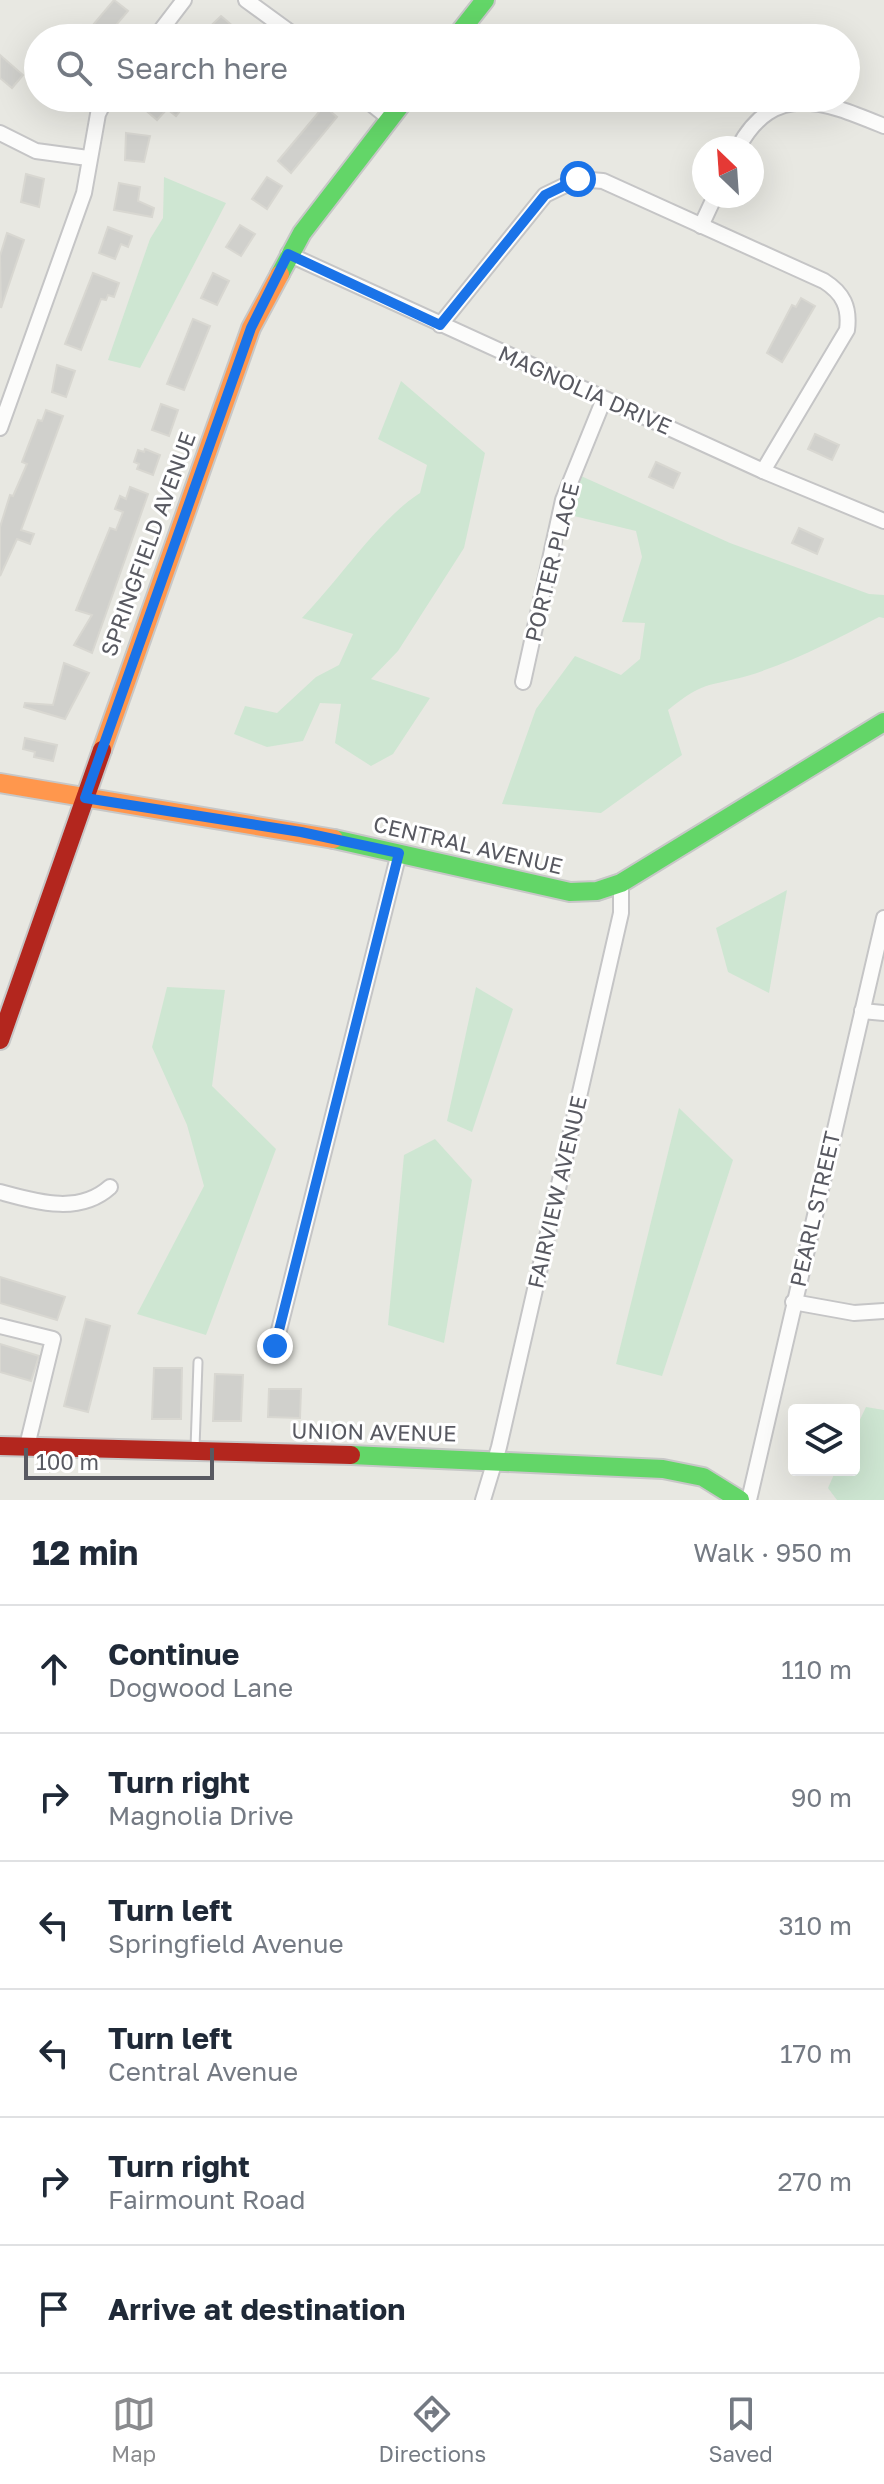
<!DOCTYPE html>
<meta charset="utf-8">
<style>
body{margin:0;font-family:"Golos Text",sans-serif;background:#f6f6f7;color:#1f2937}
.controls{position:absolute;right:24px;bottom:24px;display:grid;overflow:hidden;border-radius:8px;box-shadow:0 8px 32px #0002}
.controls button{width:72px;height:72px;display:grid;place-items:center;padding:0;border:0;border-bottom:2px solid #e0e1e3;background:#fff;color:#1f2937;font:40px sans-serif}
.compass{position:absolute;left:692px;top:136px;width:72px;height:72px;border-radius:50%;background:#fff;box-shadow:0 8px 32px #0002;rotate:335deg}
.scale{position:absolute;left:24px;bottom:20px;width:190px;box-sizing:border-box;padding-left:8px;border:4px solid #585961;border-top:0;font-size:22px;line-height:28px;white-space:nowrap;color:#585961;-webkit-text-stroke:6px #fff;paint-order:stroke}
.stop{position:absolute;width:24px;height:24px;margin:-18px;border:6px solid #1a73e8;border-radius:50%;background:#fff}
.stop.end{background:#1a73e8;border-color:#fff;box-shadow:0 2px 8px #0008}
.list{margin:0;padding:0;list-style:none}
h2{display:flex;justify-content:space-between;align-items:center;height:104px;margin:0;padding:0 32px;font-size:34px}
h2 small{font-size:26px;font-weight:400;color:#747a83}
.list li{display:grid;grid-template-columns:52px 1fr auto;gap:24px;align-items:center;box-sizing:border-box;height:128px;padding:0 32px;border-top:2px solid #e0e1e3}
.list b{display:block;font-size:30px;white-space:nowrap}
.list p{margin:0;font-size:26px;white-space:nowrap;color:#747a83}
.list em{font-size:26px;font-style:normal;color:#747a83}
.icon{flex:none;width:44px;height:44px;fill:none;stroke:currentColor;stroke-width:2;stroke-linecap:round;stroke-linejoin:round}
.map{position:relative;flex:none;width:884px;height:1500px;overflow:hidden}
.search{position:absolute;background:#fff;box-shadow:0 8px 32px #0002;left:24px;right:24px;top:24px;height:88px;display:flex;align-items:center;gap:20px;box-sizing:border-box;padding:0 28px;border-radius:44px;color:#747a83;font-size:30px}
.sheet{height:872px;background:#fff}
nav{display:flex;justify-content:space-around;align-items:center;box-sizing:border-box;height:112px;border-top:2px solid #e0e1e3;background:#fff;font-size:22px;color:#747a83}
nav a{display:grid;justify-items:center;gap:4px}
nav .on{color:#8a8b8e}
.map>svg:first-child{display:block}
.green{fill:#cee6d2}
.building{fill:#d0d0cc;stroke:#d8d7d1;stroke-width:2}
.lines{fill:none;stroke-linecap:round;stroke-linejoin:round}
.lane-casing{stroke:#c5c5c6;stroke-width:11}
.street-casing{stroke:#c5c5c6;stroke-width:18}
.fast-casing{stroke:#c7c7c7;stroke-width:22}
.slow-casing{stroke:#c7c7c7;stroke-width:22}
.jam-casing{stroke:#c7c7c7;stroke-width:22}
.lane{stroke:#fcfcfb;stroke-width:7}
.street{stroke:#fcfcfb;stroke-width:14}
.fast{stroke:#63d668;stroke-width:18}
.slow{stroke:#ff974d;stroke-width:18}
.jam{stroke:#b3261e;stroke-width:18}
.route{stroke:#1a73e8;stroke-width:10}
.labels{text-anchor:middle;stroke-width:6;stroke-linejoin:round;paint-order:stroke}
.street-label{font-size:22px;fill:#585961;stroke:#fff}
</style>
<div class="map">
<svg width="884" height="1500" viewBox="0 0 884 1500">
<rect width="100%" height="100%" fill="#e8e8e2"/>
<g class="green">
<polygon points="164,177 226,203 140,368 108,360 150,239 163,218"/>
<path d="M 401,381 L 485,453 L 464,548 L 398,651 L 371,679 L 430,698 L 393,754 L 371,766 L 335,743 L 341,704 L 320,703 L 303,741 L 267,747 L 234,734 L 245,706 L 277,713 L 316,677 L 339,665 L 353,634 L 302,618 C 339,580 378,520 420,493 L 427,465 L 378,439 Z"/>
<path d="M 581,476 L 730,543 L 869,594 L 884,595 L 884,618 L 879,617 C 837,639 793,662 747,676 C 706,687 704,681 668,710 L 682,755 L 601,813 L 502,804 L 536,709 L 575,656 L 621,675 L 640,659 L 645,623 L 622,622 L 642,557 L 636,531 L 574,516 Z"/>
<polygon points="787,890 769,993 728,972 716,928"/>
<polygon points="167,987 225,990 212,1086 276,1149 206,1335 137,1314 204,1186 187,1125 152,1047"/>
<polygon points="476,987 513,1009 472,1132 447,1121"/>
<polygon points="679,1108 733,1160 662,1376 616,1364"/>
<polygon points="435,1139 472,1180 444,1343 388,1325 404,1155"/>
<polygon points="866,1407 884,1410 884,1500 837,1500 828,1488 836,1470 854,1470 854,1432"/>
</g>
<g class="building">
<polygon points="114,0 128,11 105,38 82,38"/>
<polygon points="221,16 240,32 235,38 198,38"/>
<polygon points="0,55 23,75 12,88 0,78"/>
<polygon points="152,98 175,98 184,106 176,116 167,109 157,120 143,108"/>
<polygon points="324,106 337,117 291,173 278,161"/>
<polygon points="126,133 150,136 144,162 125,160"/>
<polygon points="26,174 44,179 39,207 21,202"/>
<polygon points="267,177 282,186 267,209 252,199"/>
<polygon points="119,183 140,187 138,201 154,208 152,217 114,210"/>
<polygon points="240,225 255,234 241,256 226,247"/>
<polygon points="108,227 132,236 128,247 121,244 115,259 99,253"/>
<polygon points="7,233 24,240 1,308 0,256"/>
<polygon points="93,273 119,283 114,297 108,295 106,300 101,299 81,350 65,344"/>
<polygon points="213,273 229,281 217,305 201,298"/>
<polygon points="801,298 815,306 782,362 767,353 792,305 796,307"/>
<polygon points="193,319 210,326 184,390 167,384"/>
<polygon points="57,365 75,371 66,397 52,392"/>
<polygon points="161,404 178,410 169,436 152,430"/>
<polygon points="46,410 63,416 21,530 34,534 30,544 17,539 0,576 0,527 10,495 13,496 27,464 22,462 38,420 42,421"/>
<polygon points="815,434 839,445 832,460 808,449"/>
<polygon points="145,449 160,455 153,475 137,469 139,464 134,462 138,450 144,452"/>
<polygon points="656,462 680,473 673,488 649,477"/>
<polygon points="130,487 148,494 92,653 74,645 92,615 76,610 110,528 116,530 123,512 115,509 120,496 126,499"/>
<polygon points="799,528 823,539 817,554 792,543"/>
<polygon points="64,663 89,673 65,719 24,707 25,703 53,705"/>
<polygon points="25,738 57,745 53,761 34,757 35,752 23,749"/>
<polygon points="0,1277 65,1297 57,1320 0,1303"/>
<polygon points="86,1319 110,1326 88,1412 64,1406"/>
<polygon points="0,1344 39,1356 31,1381 0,1372"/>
<polygon points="154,1368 182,1368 181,1419 152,1419"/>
<polygon points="215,1374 243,1375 241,1421 213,1421"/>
<polygon points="269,1389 301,1389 300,1418 268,1417"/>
</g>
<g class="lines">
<defs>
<polyline id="lane" points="195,1448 198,1362"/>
<g id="street">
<polyline points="246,0 298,38"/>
<polyline points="155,38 184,0"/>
<polyline points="364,98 389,118"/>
<polyline points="0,133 36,151 88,158"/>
<path d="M 738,148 C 775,79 828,103 884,126"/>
<polyline points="701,226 715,196"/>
<polyline points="288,254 763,471 884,521"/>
<path d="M 440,325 L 545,195 L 578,179 L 603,181 L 824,281 C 843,293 850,307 847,330 L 763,471"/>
<polyline points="0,428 84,193 98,114 106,98"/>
<polyline points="523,682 563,500 604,399"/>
<polyline points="862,1011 884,1013"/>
<path d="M 0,1192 C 37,1202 79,1215 110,1187"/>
<polyline points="793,1302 854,1313 884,1311"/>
<polyline points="0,1326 53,1339 27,1446"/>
<polyline points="275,1346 399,853"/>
<polyline points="483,1500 499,1447 621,913 621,883"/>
<polyline points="749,1500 884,918"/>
</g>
<g id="fast">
<polyline points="455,38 485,0"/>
<polyline points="280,274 302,233 406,98"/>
<polyline points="334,839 570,892 597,891 621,883 884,722"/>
<polyline points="351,1455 663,1469 703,1477 740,1500"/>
</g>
<g id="slow">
<polyline points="102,750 251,328 280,274"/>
<polyline points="0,783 334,839"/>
</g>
<g id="jam">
<polyline points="0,1040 102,750"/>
<polyline points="0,1446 351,1455"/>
</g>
</defs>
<use href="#lane" class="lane-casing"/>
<use href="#street" class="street-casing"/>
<use href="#fast" class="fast-casing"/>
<use href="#slow" class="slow-casing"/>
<use href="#jam" class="jam-casing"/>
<use href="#lane" class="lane"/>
<use href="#street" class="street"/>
<use href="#fast" class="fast"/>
<use href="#slow" class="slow"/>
<use href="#jam" class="jam"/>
</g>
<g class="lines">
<polyline class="route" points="275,1346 399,853 301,832 85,798 251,328 288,254 440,325 545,195 578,179"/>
</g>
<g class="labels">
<g class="street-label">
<text transform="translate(585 390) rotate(24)" y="8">MAGNOLIA DRIVE</text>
<text transform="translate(148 544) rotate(-70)" y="8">SPRINGFIELD AVENUE</text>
<text transform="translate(552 562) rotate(-76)" y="8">PORTER PLACE</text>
<text transform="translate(468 845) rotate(13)" y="8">CENTRAL AVENUE</text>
<text transform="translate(557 1192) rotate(-77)" y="8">FAIRVIEW AVENUE</text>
<text transform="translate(815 1209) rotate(-77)" y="8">PEARL STREET</text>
<text transform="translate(374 1432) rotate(1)" y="8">UNION AVENUE</text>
</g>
</g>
</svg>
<div class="controls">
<button><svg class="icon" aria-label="layers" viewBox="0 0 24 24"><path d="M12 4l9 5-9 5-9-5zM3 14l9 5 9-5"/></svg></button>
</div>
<svg class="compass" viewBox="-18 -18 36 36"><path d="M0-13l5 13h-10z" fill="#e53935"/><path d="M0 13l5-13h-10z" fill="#747a83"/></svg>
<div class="scale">100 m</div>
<div class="stop" style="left:578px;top:179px"></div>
<div class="stop end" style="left:275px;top:1346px"></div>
<div class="search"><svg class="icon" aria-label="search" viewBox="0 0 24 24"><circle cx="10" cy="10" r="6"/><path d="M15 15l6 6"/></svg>Search here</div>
</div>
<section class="sheet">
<h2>12 min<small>Walk · 950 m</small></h2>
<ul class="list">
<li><svg class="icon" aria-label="ahead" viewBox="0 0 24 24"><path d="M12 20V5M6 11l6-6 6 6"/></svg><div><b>Continue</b><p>Dogwood Lane</p></div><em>110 m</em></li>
<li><svg class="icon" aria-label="right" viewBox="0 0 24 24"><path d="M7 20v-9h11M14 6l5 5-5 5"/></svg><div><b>Turn right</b><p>Magnolia Drive</p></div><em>90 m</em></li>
<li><svg class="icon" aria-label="left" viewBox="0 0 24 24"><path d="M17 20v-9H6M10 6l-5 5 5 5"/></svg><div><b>Turn left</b><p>Springfield Avenue</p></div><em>310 m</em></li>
<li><svg class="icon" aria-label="left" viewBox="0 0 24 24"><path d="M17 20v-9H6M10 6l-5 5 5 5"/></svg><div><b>Turn left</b><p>Central Avenue</p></div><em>170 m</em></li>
<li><svg class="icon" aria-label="right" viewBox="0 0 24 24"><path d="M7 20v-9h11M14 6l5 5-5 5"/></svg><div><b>Turn right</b><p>Fairmount Road</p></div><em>270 m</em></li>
<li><svg class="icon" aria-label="arrive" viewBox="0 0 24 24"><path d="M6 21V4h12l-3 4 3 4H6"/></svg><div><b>Arrive at destination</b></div></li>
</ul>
</section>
<nav>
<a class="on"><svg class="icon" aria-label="map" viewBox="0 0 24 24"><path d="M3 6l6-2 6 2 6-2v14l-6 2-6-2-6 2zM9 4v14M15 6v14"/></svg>Map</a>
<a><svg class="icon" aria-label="directions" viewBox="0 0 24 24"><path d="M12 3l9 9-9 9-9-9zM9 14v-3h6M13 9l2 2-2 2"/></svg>Directions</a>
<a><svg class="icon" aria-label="saved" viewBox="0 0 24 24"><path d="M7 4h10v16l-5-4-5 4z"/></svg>Saved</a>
</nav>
